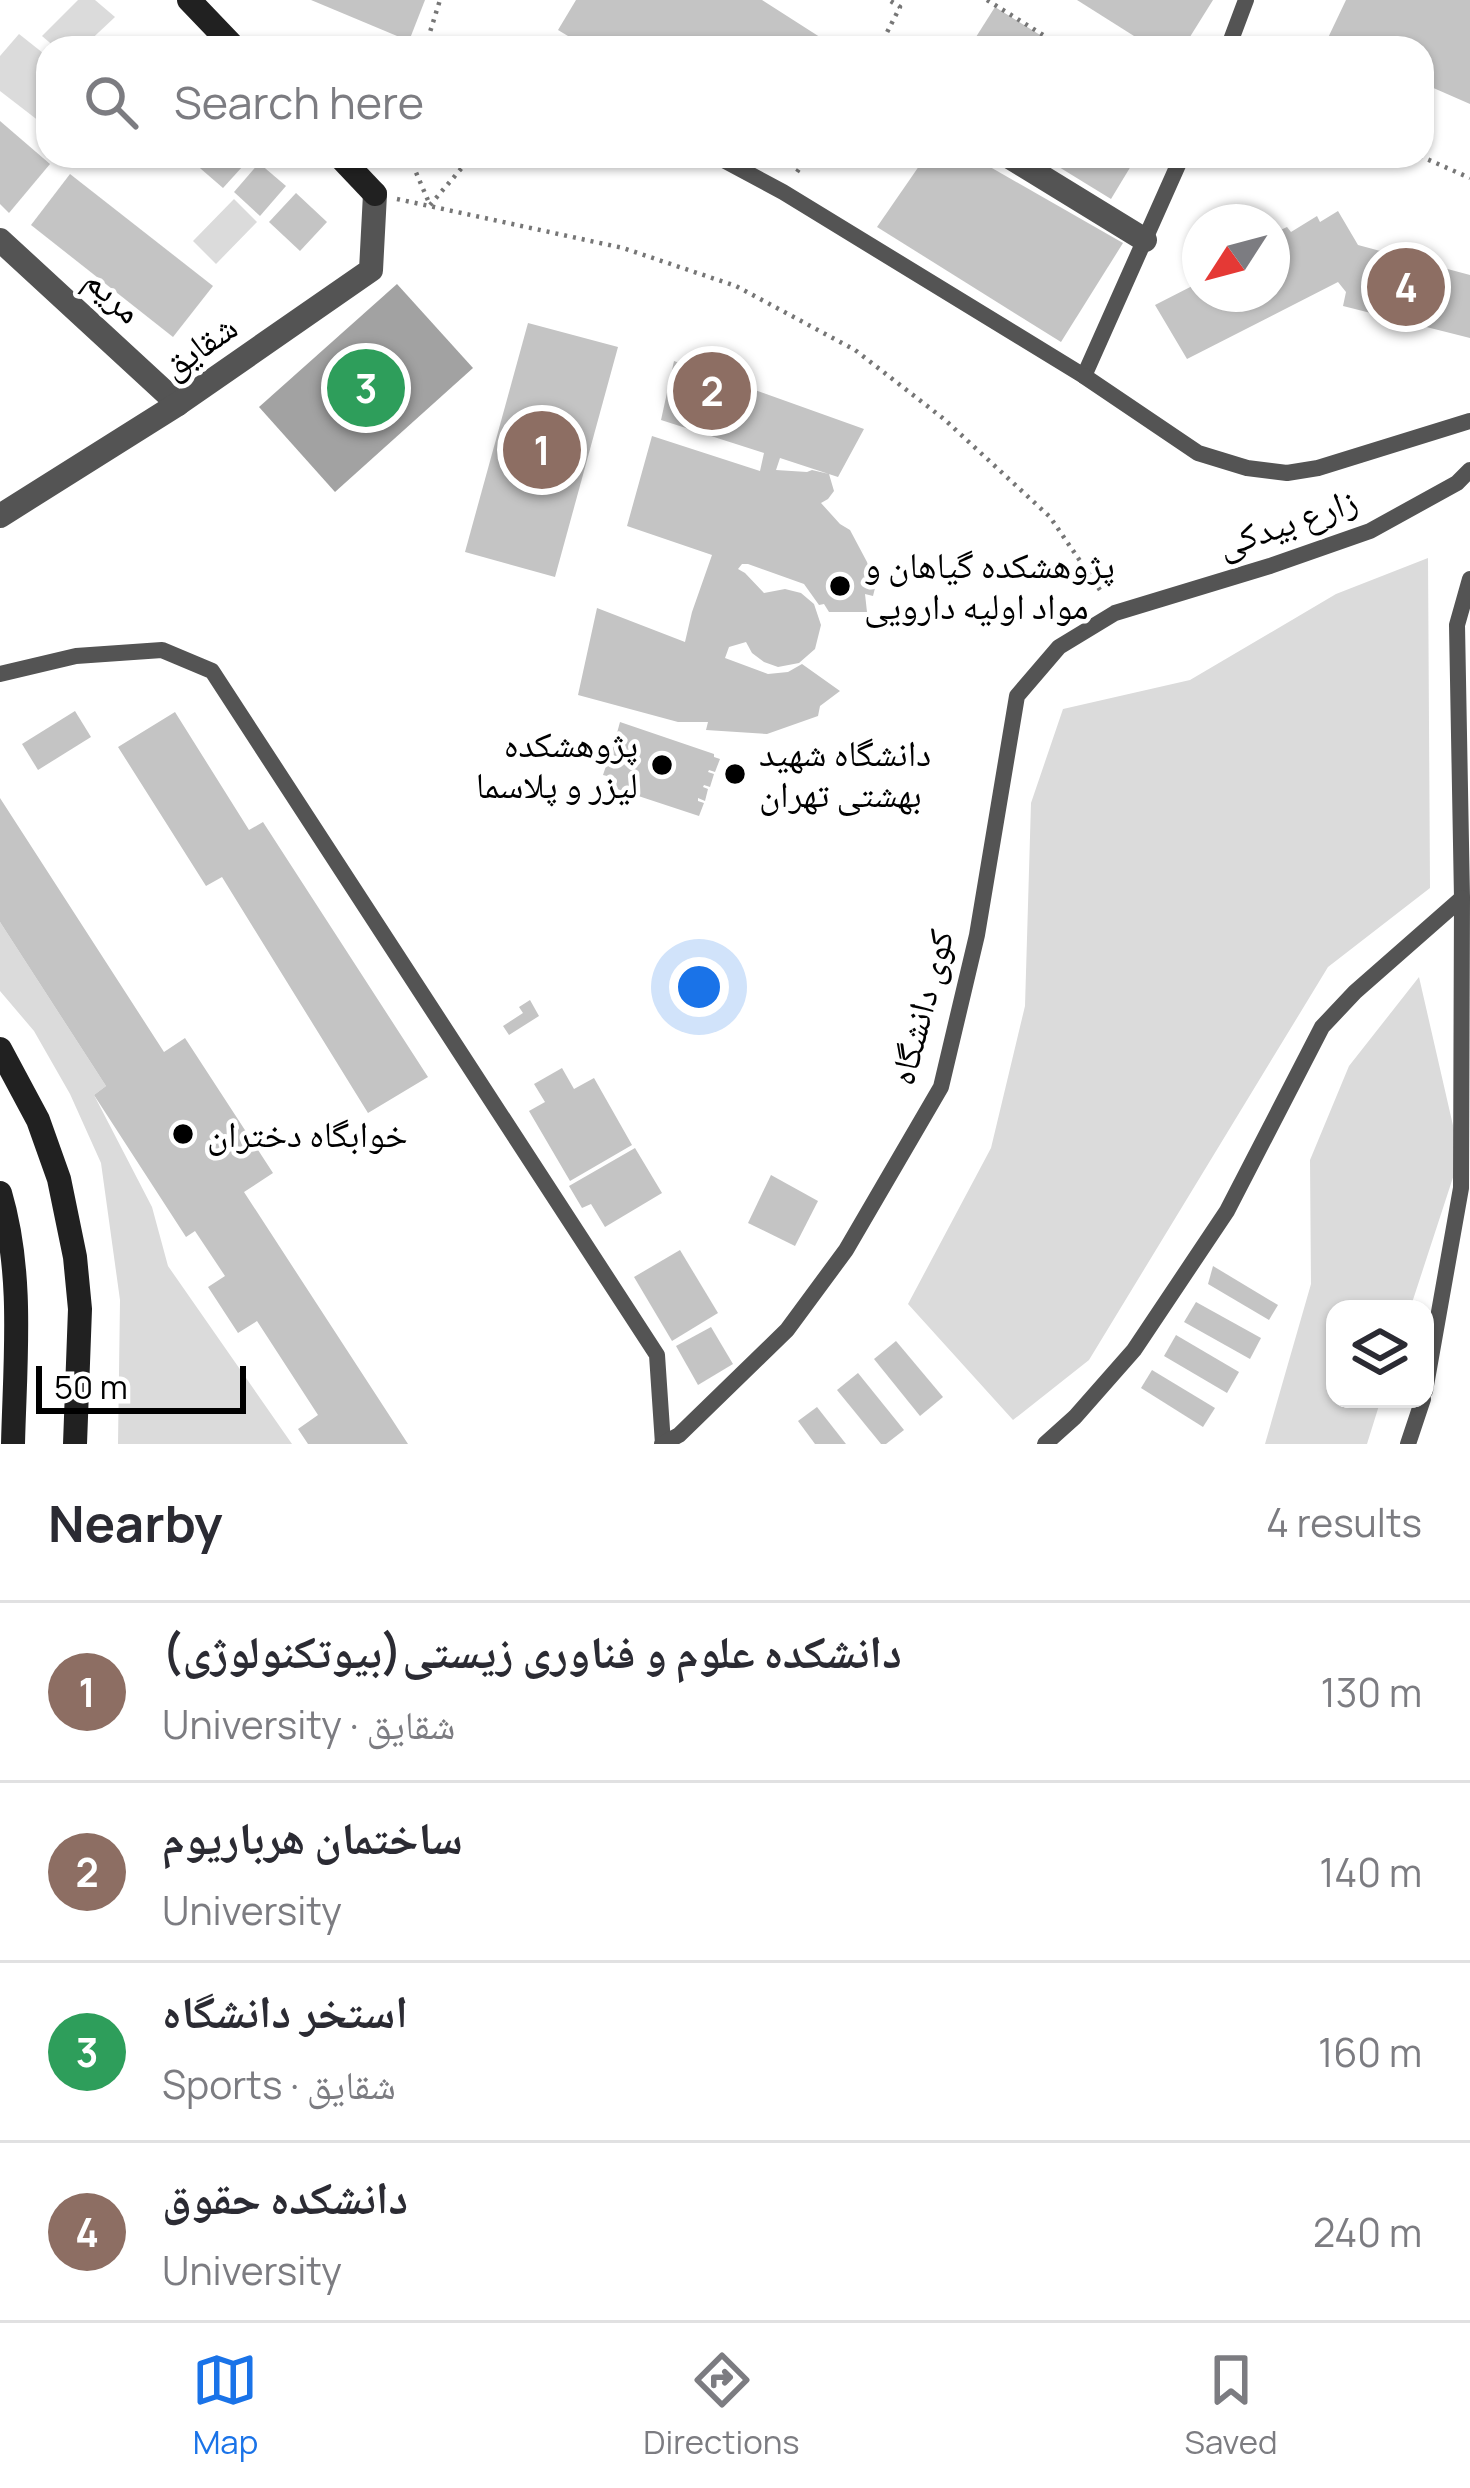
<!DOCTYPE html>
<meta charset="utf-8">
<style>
body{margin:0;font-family:Manrope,"Noto Naskh Arabic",sans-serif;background:#f7f7f7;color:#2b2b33}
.controls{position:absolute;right:36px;bottom:36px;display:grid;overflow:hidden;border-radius:24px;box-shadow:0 3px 9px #0004}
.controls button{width:108px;height:108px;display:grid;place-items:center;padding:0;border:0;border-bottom:3px solid #e1e1e2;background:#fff;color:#2b2b33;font:60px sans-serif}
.compass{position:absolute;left:1182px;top:204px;width:108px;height:108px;border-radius:50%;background:#fff;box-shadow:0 3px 9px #0004;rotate:234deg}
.scale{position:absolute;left:36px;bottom:30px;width:210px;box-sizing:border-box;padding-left:12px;border:6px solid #000;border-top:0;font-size:33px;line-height:42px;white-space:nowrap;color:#000;-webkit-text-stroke:9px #fff;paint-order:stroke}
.you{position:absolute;left:699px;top:987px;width:42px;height:42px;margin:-30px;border:9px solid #fff;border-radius:50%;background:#1a73e8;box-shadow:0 0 0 18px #1a73e833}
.badge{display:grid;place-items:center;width:78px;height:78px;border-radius:50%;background:#1a73e8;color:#fff;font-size:39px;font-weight:700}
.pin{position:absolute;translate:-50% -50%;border:6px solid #fff;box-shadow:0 3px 12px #0006}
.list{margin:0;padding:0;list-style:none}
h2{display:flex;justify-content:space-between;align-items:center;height:156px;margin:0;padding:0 48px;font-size:51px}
h2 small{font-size:39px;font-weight:400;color:#7c7c81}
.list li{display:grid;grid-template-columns:78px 1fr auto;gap:36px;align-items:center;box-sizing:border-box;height:180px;padding:0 48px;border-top:3px solid #e1e1e2}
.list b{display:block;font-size:45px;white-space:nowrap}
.list p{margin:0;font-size:39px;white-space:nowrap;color:#7c7c81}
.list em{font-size:39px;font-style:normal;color:#7c7c81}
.icon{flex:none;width:66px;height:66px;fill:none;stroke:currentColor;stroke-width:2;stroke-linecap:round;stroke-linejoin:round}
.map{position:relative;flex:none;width:1470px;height:1444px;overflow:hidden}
.search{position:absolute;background:#fff;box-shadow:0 3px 9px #0004;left:36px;right:36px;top:36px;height:132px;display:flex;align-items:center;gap:30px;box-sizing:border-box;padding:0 42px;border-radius:36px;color:#7c7c81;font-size:45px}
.sheet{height:876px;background:#fff}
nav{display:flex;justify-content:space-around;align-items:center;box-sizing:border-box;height:168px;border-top:3px solid #e1e1e2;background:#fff;font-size:33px;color:#7c7c81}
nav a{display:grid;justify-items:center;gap:6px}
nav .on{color:#1a73e8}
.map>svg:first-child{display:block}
.green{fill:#dbdbdb}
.water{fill:#a2a2a2}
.building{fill:#c4c4c4}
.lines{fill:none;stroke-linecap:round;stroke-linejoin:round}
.path{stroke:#767676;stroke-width:4.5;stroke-dasharray:3 6;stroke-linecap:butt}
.lane{stroke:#545454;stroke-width:16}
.street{stroke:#545454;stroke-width:24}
.secondary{stroke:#212121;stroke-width:24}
.poi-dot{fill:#000;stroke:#fff;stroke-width:4.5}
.labels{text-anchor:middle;stroke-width:9;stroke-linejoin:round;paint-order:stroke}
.street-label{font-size:36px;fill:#000;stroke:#fff}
.poi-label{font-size:36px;fill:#000;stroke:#fff;text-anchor:start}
</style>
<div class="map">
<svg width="1470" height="1444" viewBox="0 0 1470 1444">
<rect width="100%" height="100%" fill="#fff"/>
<g class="green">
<polygon points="78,0 95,0 115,17 82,48 56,48 42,36"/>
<polygon points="19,34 48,57 48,128 0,91 0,56"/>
<polygon points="234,199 257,222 216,264 193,241"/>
<polygon points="1428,558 1430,888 1328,967 1089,1360 1013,1420 908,1304 991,1148 1025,1006 1031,803 1063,709 1190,680 1336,594"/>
<polygon points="0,922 106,1086 94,1095 152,1207 168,1266 292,1444 118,1444 120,1300 101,1163 70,1094 34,1031 0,991"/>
<polygon points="1419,977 1460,1156 1410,1309 1335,1309 1335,1399 1381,1399 1367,1444 1265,1444 1311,1284 1310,1160 1349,1066"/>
</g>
<polygon class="water" points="397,284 473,368 335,492 259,407"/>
<g class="building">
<polygon points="311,0 425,0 409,41"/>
<polygon points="576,0 762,0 837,48 588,48 558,30"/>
<polygon points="1077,0 1213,0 1183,48 1153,48"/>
<polygon points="1346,0 1470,0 1470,104 1422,83 1422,48 1339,48 1326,42"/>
<polygon points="995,7 1061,48 969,48"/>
<polygon points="0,121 50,164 9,213 0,204"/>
<polygon points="186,156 252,156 223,188"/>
<polygon points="926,156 971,156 1123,243 1061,342 877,227"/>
<polygon points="1041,156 1137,156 1111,199"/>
<polygon points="259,163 286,186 260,216 234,192"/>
<polygon points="70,174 213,286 173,337 31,225"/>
<polygon points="296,193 327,222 300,251 269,222"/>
<polygon points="1338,211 1358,245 1470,275 1470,338 1343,306 1346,292 1338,282 1187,359 1155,305 1200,282 1200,294 1272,294 1272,234 1287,227 1291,232 1317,216 1320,222"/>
<polygon points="528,323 618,347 555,577 465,552"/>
<polygon points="674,361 864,429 838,477 780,458 776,470 807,472 812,470 829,474 834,491 828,499 821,503 840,524 850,530 867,562 875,588 873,596 865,594 867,612 829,612 824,604 819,605 804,584 748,564 742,564 738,569 745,573 764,593 785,589 801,593 814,604 821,625 815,649 799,663 778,667 764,662 752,653 746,642 729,647 725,658 768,674 788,672 802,664 840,691 820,706 818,716 767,734 706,730 708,722 678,722 578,695 597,608 685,642 692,612 712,555 627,526 652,436 760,471 764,453 661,420"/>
<polygon points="75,711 91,737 38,770 22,744"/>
<polygon points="175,712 249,830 263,822 428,1077 368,1113 222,877 206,886 118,747"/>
<polygon points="620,722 714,754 714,757 720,759 715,772 709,770 708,772 714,774 710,787 704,785 703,787 708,789 705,801 698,798 698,801 704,803 699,816 608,786 611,777 603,775 609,757 617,760 618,757 611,754 616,737 622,739 623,735 617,733"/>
<polygon points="0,798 164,1052 185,1038 273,1173 244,1192 408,1444 308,1444 298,1429 318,1415 257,1321 238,1333 208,1287 225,1276 195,1231 186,1237 94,1095 106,1086 0,922"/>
<polygon points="530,1000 539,1016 509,1035 503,1026 523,1013 519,1007"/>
<polygon points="562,1068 574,1089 594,1078 632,1145 570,1181 529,1111 545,1102 534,1084"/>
<polygon points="635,1148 662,1193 605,1227 591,1204 582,1208 569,1186"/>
<polygon points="771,1175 818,1201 795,1246 748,1223"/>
<polygon points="680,1250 718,1313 672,1341 634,1277"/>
<polygon points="1213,1266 1278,1305 1269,1320 1208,1284"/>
<polygon points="1196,1302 1261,1338 1250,1359 1184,1322"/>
<polygon points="711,1327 733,1364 698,1385 676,1346"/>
<polygon points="1176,1335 1239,1372 1227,1393 1164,1356"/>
<polygon points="896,1341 943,1397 920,1416 874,1359"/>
<polygon points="1152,1370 1215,1408 1203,1427 1141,1388"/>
<polygon points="858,1373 904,1430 886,1444 881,1444 837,1390"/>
<polygon points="817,1407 846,1444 815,1444 798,1421"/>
</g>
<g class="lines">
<g class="path">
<polyline points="987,0 1064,48"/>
<polyline points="425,48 440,0"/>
<polyline points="879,48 900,7 889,0"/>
<polyline points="409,156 430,205"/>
<polyline points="1420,156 1470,178"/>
<polyline points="797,172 808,156"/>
<polyline points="397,199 623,248 736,286 855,350 944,419 1050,517 1102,593"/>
<polyline points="430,205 472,156"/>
</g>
<g class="lane">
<polyline points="1228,48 1246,0"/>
<polyline points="716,156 783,192 1084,376 1182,156"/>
<polyline points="1084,376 1198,453 1247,468 1287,473 1318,468 1470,421"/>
<polyline points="0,674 76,656 162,650 212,671 657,1355 663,1444"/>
<polyline points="1462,898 1457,625 1470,579"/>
<polyline points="662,1444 679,1435 787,1330 846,1250 941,1087 977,935 1017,696 1059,647 1115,613 1270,566 1370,531 1457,483 1470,470"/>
<polyline points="1045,1444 1075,1417 1134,1350 1227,1211 1322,1027 1355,992 1462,898 1461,1188 1425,1391"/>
<polyline points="1408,1444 1423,1399"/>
</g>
<g class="street">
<polyline points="1008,156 1145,240"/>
<polyline points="0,240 178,404"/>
<polyline points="0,516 178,404 371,270 375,194"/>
</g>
<g class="secondary">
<polyline points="189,0 235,48"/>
<polyline points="339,156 375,194"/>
<polyline points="0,1049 38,1120 59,1179 75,1257 80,1309 75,1444"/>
<path d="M 0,1193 C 24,1274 15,1360 13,1444"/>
</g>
</g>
<g class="poi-dot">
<circle cx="840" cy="586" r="12"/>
<circle cx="662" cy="765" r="12"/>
<circle cx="735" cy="774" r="12"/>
<circle cx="183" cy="1134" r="12"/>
</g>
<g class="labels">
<g class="street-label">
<text transform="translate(114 295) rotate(43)" y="13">مریم</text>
<text transform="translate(199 346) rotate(-35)" y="13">شقایق</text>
<text transform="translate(1287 522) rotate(-19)" y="13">زارع بیدکی</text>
<text transform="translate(921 1007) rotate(-75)" y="13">کوی دانشگاه</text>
</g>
<g class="poi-label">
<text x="864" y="578">پژوهشکده گیاهان و<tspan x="864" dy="41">مواد اولیه دارویی</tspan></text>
<text x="638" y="757" text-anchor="end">پژوهشکده<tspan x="638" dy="41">لیزر و پلاسما</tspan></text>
<text x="759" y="766">دانشگاه شهید<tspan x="759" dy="41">بهشتی تهران</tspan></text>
<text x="207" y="1147">خوابگاه دختران</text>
</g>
</g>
</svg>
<div class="controls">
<button><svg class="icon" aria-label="layers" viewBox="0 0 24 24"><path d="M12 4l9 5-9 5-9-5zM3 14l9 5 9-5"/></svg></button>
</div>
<svg class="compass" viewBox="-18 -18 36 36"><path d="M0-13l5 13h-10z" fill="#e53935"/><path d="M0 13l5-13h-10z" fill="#7c7c81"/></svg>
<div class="scale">50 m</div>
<div class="you"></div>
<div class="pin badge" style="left:542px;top:450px;background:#8d6e63">1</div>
<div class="pin badge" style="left:712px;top:391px;background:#8d6e63">2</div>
<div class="pin badge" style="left:366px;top:388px;background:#2e9e5b">3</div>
<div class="pin badge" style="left:1406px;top:287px;background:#8d6e63">4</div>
<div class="search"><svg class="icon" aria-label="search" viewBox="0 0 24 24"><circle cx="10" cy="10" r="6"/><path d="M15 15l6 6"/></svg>Search here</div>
</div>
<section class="sheet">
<h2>Nearby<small>4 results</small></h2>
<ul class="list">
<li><span class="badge" style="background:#8d6e63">1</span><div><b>دانشکده علوم و فناوری زیستی(بیوتکنولوژی)</b><p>University · شقایق</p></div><em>130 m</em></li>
<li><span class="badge" style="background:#8d6e63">2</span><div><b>ساختمان هرباریوم</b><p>University</p></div><em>140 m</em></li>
<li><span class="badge" style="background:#2e9e5b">3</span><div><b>استخر دانشگاه</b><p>Sports · شقایق</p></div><em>160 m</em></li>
<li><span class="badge" style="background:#8d6e63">4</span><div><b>دانشکده حقوق</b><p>University</p></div><em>240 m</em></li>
</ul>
</section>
<nav>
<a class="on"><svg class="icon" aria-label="map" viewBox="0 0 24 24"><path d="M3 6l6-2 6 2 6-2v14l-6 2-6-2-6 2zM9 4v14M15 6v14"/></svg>Map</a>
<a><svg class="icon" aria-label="directions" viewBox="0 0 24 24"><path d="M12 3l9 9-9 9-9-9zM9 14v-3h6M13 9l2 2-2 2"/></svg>Directions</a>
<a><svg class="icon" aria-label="saved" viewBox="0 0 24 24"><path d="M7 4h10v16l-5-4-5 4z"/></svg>Saved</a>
</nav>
